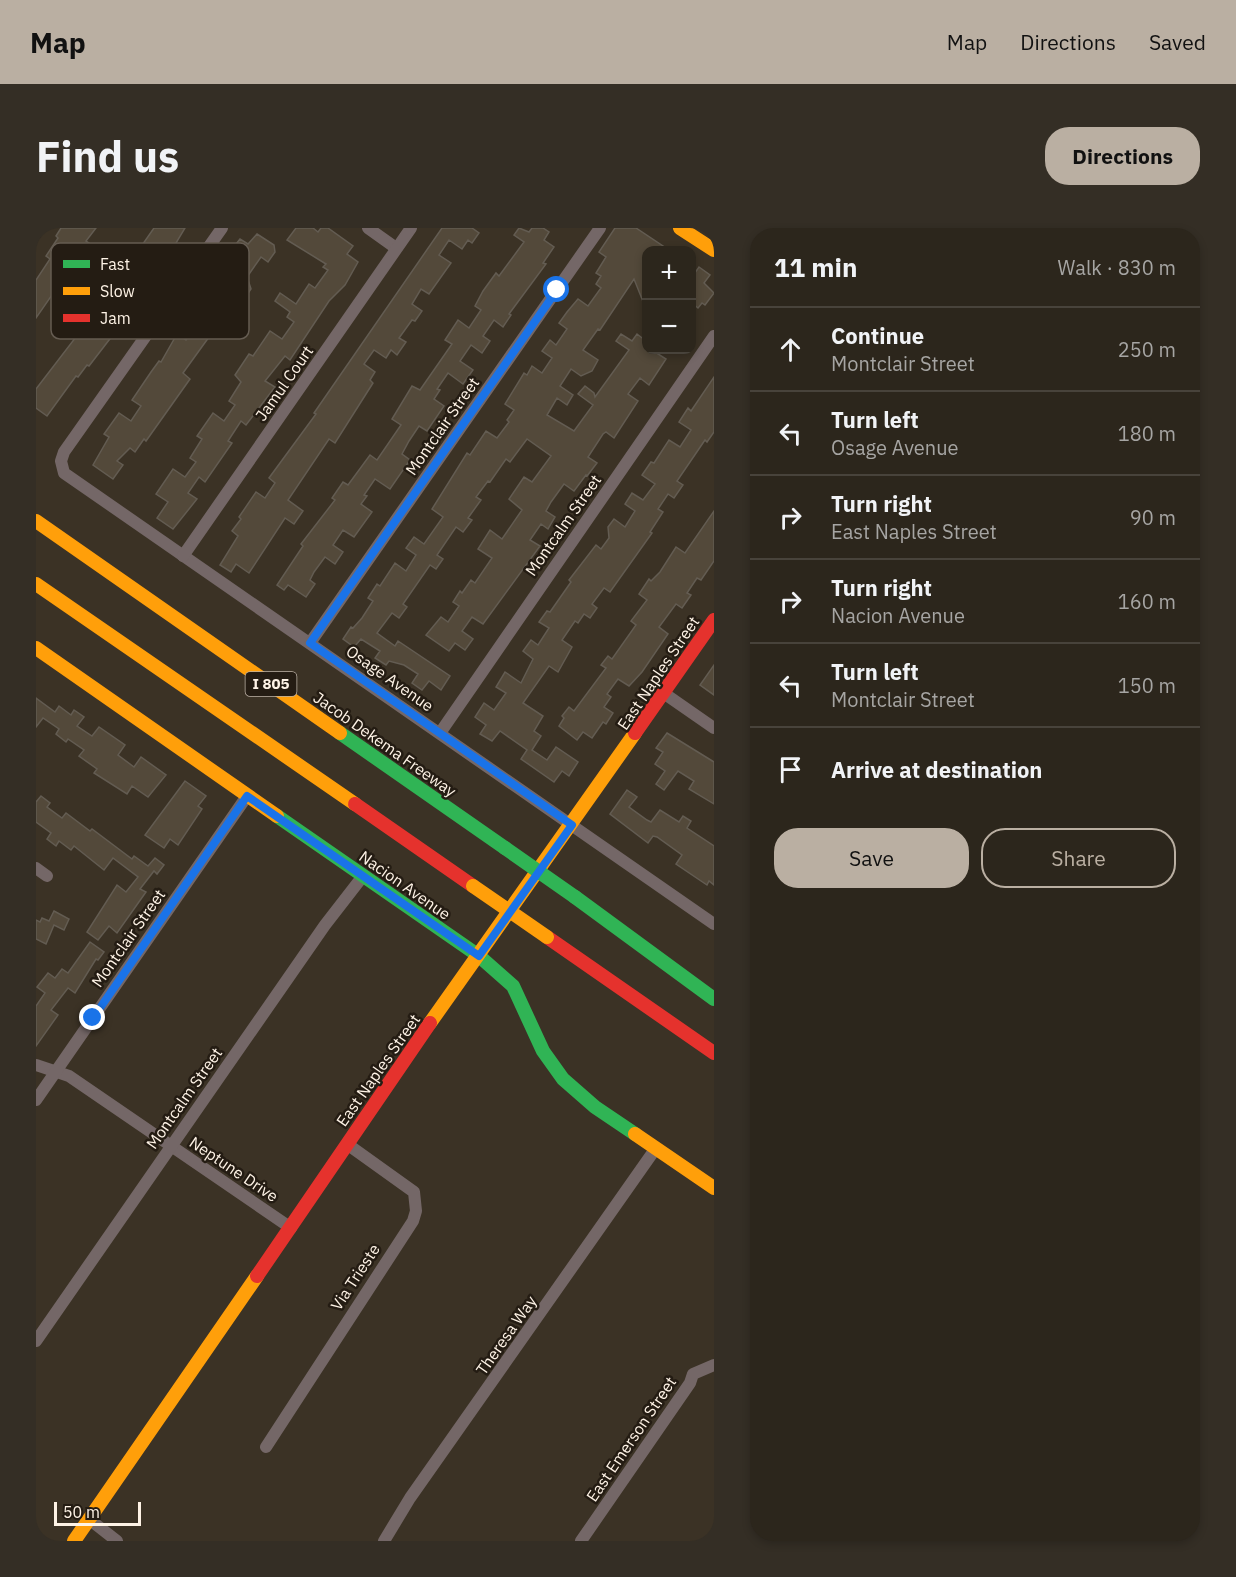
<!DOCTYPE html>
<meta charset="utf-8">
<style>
body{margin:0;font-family:"IBM Plex Sans",sans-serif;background:#342e25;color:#f1f3f6}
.controls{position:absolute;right:18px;top:18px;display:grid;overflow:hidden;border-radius:12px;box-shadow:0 3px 9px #0003}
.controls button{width:54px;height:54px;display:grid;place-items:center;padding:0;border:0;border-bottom:2px solid #48433b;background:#2c261c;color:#f1f3f6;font:30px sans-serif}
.scale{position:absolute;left:18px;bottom:15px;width:87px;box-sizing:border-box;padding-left:6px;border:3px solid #fef3e6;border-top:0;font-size:16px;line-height:21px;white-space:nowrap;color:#fef3e6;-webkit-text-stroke:4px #241c13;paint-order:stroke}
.stop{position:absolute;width:18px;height:18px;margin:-14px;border:4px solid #1a73e8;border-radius:50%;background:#fff}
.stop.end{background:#1a73e8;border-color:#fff;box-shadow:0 2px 6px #0008}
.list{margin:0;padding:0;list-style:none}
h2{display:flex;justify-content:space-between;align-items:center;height:78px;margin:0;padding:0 24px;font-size:26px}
h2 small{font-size:20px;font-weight:400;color:#a6a5a3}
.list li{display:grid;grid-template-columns:39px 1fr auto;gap:18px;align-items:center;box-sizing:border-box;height:84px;padding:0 24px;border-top:2px solid #48433b}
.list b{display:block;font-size:22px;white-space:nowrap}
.list p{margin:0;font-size:20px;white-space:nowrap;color:#a6a5a3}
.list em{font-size:20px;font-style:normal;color:#a6a5a3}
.actions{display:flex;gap:12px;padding:18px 24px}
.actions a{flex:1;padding:14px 0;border:2px solid #baafa2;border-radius:24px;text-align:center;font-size:21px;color:#baafa2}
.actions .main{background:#baafa2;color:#111}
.icon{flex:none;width:33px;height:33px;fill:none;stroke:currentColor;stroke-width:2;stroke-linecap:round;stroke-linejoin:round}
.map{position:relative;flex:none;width:678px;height:1313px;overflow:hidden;border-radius:24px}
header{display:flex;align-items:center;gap:36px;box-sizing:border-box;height:84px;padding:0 30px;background:#baafa2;color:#111}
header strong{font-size:28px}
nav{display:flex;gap:33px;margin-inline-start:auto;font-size:21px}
.intro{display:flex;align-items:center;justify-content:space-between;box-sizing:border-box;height:144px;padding:0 36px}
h1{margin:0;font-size:42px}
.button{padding:15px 27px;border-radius:24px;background:#baafa2;color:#111;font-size:21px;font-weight:700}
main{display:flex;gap:36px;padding:0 36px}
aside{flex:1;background:#2c261c;border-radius:24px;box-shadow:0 3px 9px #0003}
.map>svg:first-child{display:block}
.building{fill:#53493a;stroke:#635c52;stroke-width:1.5}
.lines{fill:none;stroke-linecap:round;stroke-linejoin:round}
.street{stroke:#746767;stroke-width:12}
.fast{stroke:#30b455;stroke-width:14}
.slow{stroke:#ff9f0a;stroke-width:14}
.jam{stroke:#e5322d;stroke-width:14}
.fast-bridge{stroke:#30b455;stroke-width:14}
.slow-bridge{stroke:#ff9f0a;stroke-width:14}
.route{stroke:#1a73e8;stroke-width:8}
.labels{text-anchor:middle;stroke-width:5;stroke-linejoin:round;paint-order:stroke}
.shield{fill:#241c13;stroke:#bdb2a7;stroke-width:1.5}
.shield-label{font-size:15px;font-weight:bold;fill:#fef3e6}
.street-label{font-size:16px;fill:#fef3e6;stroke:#241c13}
.key{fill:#241c13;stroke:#655c52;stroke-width:1.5}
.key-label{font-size:16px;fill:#fef3e6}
</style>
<header>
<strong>Map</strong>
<nav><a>Map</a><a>Directions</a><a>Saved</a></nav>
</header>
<div class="intro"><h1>Find us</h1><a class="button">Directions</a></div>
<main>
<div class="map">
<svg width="678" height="1313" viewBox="0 0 678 1313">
<rect width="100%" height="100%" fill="#3b3225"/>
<g class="building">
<polygon points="25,0 60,0 50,13 56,17 40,40 36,38 0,90 0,52 14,31 10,28 22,10 20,8"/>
<polygon points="118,0 149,0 128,35 124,33 113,48 117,50 109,62 100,56 90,70 99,76 90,90 53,138 51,137 42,149 40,148 11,188 0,180 0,161 40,109 26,99 33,90 42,96 58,73 65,77 79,57 74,53 83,40 88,43"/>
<polygon points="260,0 277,0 282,4 285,0 292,0 317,18 311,26 322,34 309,57 293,73 254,132 249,128 229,153 239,159 210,197 205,193 192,213 196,215 169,254 163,249 152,265 161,271 137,301 121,290 132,274 120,266 137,241 149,249 160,234 154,230 166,211 161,208 177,185 188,193 199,177 193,173 205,154 199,147 213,126 217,128 234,103 246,111 258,94 251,89 254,84 239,73 244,65 260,76 273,56 279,60 292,42 287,39 290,36 251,12"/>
<polygon points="406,0 436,0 443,5 436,15 432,12 426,21 413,12 403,27 415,35 393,66 385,61 376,76 386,83 379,93 376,92 363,110 370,114 361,127 355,122 350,130 338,122 328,136 339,144 334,152 337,155 299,215 293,211 252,272 267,283 258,296 249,290 213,345 200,336 195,344 184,337 202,308 196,303 205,291 203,289 220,264 229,270 239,255 233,250 280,186 278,185"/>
<polygon points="483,0 493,4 496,0 507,0 513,4 508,12 518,19 507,35 510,36 473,86 475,87 467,99 458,92 447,108 454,113 446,125 435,117 424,133 437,142 427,156 412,145 401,161 404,162 398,171 408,178 391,203 383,198 373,213 366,226 374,232 354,261 339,251 328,267 331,268 325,276 336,284 318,309 307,302 297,317 307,324 299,336 289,329 278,344 274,352 279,356 270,369 252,357 248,362 241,357 267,318 265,316 299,272 296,270 307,254 312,257 334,227 341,232 365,197 356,191 376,158 384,162 416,116 409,112 422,92 433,100 445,82 439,78 447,63 460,45 463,48 488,14 478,7"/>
<polygon points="579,0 600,0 633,22 610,22 610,81 598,51 564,102 562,101 547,122 562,132 556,143 545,148 535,141 524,158 537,167 531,177 521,170 511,187 538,203 557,177 542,166 549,158 558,165 559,169 593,122 580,113 585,106 596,113 601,106 610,113 610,122 616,122 630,131 613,157 604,150 592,166 602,173 578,210 570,204 567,206 552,229 561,235 551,248 550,247 538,263 528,256 515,274 510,283 519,289 512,301 505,296 494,312 504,318 447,396 436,389 426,403 437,411 429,422 419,415 413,423 390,407 405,389 412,394 423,378 417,374 424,363 426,365 435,352 439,355 456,330 442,321 454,302 466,311 486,282 473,271 488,249 496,254 515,228 491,211 474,234 470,231 454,254 452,253 440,269 445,272 432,290 436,292 427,304 420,299 401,327 407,331 400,341 394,337 367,376 371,379 363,390 356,385 341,405 359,418 362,413 414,448 405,462 393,453 386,462 376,455 382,446 368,437 353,433 350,437 339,430 344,423 325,411 318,419 307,411 315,399 317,400 326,390 337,373 332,370 341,356 344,358 359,335 370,343 380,327 370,320 378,309 388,316 407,289 396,281 431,225 434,227 450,203 461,210 473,194 471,192 478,182 469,176 488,145 491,147 496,138 506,145 516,130 506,123 514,112 520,117 531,101 523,95 531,84 542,71 552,78 565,60 560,56 565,48 560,45 570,29 563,24"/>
<polygon points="221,6 238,17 239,24 232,34 225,29 211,49 215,61 200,83 204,86 195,98 186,91 147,145 154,151 110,213 108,211 99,224 94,220 81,233 87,237 77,251 57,237 73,209 68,206 83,185 95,193 105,178 96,172 115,144 123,133 125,134 141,106 150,112 160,98 151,92 159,80 168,86 179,71 171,65 198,23 196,21 204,11 212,16"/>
<polygon points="663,39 674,47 668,55 678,65 669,77 666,75 662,80 656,75 656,49"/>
<polygon points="678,149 678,204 671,214 669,212 641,253 647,257 638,270 632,266 622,281 627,284 614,304 616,305 574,364 568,360 556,376 561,380 554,390 548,386 542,395 539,393 526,412 536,419 522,444 513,438 487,475 507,488 498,503 505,508 496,522 511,532 520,519 542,534 533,548 526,543 518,554 485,531 491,522 464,503 456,513 444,506 450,497 439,489 448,475 458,482 470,465 460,459 469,444 485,455 497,431 487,423 495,412 502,417 513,400 503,394 511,383 514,384 535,354 533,352 560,317 565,321 573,310 572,299 578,291 589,299 599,283 589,276 596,265 607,272 619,256 606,247 615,234 618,235 633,212 644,219 655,202 643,194 652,180 655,183"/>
<polygon points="678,283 678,333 665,352 661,350 651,365 655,367 646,380 640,376 623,399 632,406 606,444 593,458 582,451 571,466 575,469 568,479 577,485 570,496 567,494 556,510 547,504 541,512 523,498 528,490 526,488 533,479 538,483 570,440 565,437 572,428 576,431 600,397 595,393 611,372 603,366 613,351 615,353 624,344 640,319 649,325"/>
<polygon points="678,437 678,467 664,457"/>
<polygon points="0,470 19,484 23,478 35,487 38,482 48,489 41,498 56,508 63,499 89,517 82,527 98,539 105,529 130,547 112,569 96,558 91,566 58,545 61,541 43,528 48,522 32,511 30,514 20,506 23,501 7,490 0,499"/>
<polygon points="631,505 678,534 678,576 653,561 658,553 642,543 628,562 620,556 629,543 619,536 627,524 620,520"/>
<polygon points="149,553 170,568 162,578 166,581 142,617 134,611 128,620 109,607"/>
<polygon points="591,562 601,569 593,579 611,592 615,594 624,582 643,594 647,588 655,593 651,600 678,618 678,657 673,653 671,657 640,636 646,627 621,609 617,608 612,615 574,586"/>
<polygon points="5,568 14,575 11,579 26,590 30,585 54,603 56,601 96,631 98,628 112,638 119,630 128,637 121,646 118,643 104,661 110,664 81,705 73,698 62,712 51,704 81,657 90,664 102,649 77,630 68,642 38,618 35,622 23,613 20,618 11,611 15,605 0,594 0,574"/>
<polygon points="18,683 33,691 28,702 18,697 10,716 0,711 0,692 4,694 6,690 13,693"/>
<polygon points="54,714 68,724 62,732 60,731 39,765 32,760 15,782 22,787 0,818 0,778 9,765 1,759 12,745 19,750 26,741 32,745"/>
</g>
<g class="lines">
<g class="street">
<polyline points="186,0 28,224 25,233 28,245 678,696"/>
<polyline points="332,0 360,20"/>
<polyline points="0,5 3,0"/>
<polyline points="147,328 375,0"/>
<polyline points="274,415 564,0"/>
<polyline points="629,466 678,500"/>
<polyline points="404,505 678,108"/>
<polyline points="0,640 11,648"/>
<polyline points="0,837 33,848 255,1000"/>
<polyline points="0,872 211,568"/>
<polyline points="0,1113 289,697 327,648"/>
<polyline points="230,1219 377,993 380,983 378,964 311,916"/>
<polyline points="53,1291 81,1313"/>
<polyline points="348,1313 374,1270 620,920"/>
<polyline points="545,1313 654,1155 657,1146 678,1137"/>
</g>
<g class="fast">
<polyline points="304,505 469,620"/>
<polyline points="241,588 443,728 477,758 507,823 527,851 559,879 599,906"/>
<polyline points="539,669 678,771"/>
</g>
<g class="slow">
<polyline points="644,0 678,22"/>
<polyline points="0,293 304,505"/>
<polyline points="0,356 319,576"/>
<polyline points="0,420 241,588"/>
<polyline points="394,795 599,505"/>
<polyline points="599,906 678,960"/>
<polyline points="38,1313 221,1048"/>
</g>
<g class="jam">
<polyline points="599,505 678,392"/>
<polyline points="319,576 437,658"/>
<polyline points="511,709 678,825"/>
<polyline points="221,1048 394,795"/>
</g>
<polyline class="fast-bridge" points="469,620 539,669"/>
<polyline class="slow-bridge" points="437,658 511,709"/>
</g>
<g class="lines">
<polyline class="route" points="57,790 211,568 443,728 536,597 274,415 521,62"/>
</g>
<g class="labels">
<rect class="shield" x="209.5" y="444" width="51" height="24" rx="4.5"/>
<g class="shield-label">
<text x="235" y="461">I 805</text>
</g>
<g class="street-label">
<text transform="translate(248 155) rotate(-55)" y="6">Jamul Court</text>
<text transform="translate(406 198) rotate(-55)" y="6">Montclair Street</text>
<text transform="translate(527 297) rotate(-55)" y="6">Montcalm Street</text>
<text transform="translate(622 445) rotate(-56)" y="6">East Naples Street</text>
<text transform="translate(354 450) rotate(35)" y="6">Osage Avenue</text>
<text transform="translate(349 516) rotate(35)" y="6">Jacob Dekema Freeway</text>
<text transform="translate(369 657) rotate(35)" y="6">Nacion Avenue</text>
<text transform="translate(92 710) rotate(-55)" y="6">Montclair Street</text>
<text transform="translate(342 842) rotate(-55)" y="6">East Naples Street</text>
<text transform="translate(148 870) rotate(-55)" y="6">Montcalm Street</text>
<text transform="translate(198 941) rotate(34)" y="6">Neptune Drive</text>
<text transform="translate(319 1049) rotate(-57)" y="6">Via Trieste</text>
<text transform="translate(470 1107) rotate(-55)" y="6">Theresa Way</text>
<text transform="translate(595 1211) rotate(-56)" y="6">East Emerson Street</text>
</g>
</g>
<rect x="15" y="15" width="198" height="96" rx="9" class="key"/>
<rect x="27" y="32" width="27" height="8" fill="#30b455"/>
<rect x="27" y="59" width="27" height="8" fill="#ff9f0a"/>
<rect x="27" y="86" width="27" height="8" fill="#e5322d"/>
<g class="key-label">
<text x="64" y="42">Fast</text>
<text x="64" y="69">Slow</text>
<text x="64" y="96">Jam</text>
</g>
</svg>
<div class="controls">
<button>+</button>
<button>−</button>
</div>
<div class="scale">50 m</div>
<div class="stop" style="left:521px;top:62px"></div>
<div class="stop end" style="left:57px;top:790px"></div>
</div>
<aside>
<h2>11 min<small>Walk · 830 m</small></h2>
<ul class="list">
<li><svg class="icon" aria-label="ahead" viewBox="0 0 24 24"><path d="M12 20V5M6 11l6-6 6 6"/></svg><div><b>Continue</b><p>Montclair Street</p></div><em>250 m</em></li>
<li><svg class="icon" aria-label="left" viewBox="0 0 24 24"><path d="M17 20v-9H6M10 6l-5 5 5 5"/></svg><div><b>Turn left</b><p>Osage Avenue</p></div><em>180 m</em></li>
<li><svg class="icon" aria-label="right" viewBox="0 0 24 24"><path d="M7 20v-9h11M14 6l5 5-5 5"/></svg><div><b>Turn right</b><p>East Naples Street</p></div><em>90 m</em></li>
<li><svg class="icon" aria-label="right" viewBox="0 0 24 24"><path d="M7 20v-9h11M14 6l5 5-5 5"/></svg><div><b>Turn right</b><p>Nacion Avenue</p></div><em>160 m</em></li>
<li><svg class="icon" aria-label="left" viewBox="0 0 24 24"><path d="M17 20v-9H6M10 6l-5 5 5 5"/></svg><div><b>Turn left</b><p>Montclair Street</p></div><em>150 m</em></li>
<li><svg class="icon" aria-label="arrive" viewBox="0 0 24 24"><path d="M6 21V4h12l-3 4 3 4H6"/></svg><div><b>Arrive at destination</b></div></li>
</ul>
<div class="actions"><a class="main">Save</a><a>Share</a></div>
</aside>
</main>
